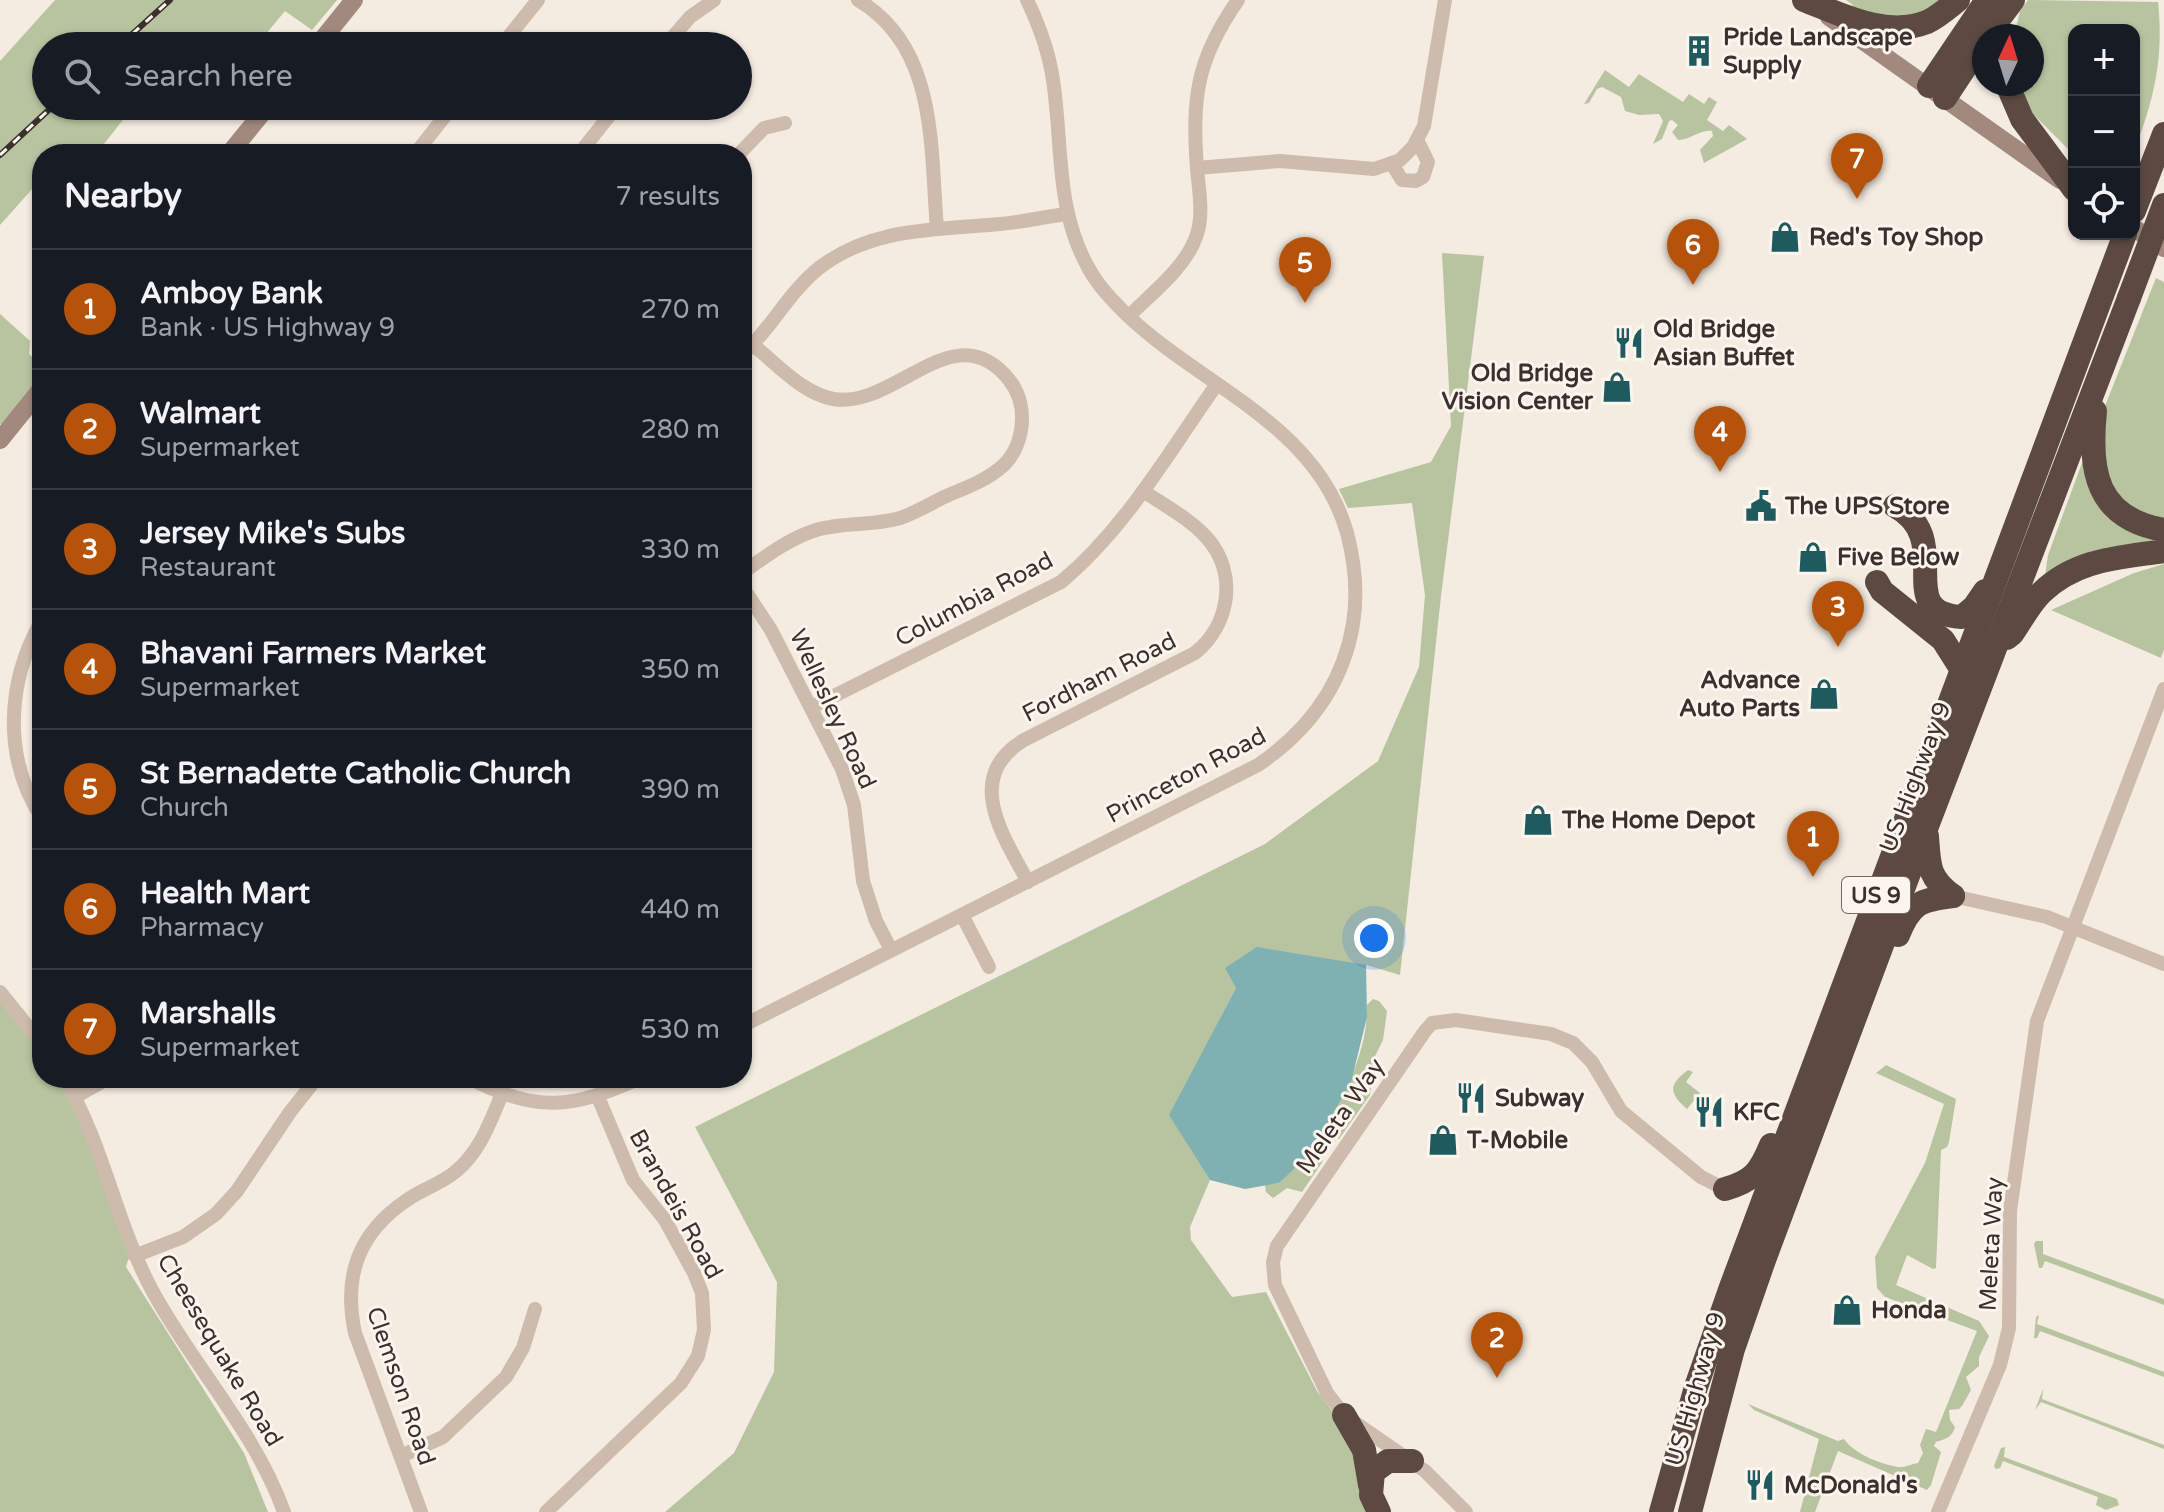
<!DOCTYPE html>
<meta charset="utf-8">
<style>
body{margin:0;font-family:"Varela Round",sans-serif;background:#20242c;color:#f1f3f6}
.controls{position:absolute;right:24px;top:24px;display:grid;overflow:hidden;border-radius:16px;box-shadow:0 2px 6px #0004}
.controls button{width:72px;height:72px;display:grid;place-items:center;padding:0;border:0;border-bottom:2px solid #363941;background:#171b24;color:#f1f3f6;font:40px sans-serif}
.compass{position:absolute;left:1972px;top:24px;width:72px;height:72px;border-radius:50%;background:#171b24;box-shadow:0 2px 6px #0004;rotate:4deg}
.you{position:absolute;left:1374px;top:938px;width:28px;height:28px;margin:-20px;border:6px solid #fff;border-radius:50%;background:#1a73e8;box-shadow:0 0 0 12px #1a73e833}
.badge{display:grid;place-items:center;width:52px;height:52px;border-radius:50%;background:#b45309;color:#fff;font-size:26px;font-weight:700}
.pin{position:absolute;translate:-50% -66px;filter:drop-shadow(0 2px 4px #0008)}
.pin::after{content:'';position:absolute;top:42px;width:28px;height:24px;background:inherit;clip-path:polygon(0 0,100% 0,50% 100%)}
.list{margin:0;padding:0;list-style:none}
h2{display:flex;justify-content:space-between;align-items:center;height:104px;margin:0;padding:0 32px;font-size:34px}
h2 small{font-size:26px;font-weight:400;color:#9ea1a6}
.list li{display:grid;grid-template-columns:52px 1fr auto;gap:24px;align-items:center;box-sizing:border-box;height:120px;padding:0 32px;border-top:2px solid #363941}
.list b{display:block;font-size:30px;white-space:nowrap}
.list p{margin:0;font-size:26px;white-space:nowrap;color:#9ea1a6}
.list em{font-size:26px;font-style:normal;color:#9ea1a6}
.icon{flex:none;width:44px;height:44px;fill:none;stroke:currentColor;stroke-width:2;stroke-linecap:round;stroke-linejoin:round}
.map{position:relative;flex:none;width:2164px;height:1512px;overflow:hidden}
.search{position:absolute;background:#171b24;box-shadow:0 2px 6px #0004;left:32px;top:32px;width:720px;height:88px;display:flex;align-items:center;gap:20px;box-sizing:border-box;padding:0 28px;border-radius:44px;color:#9ea1a6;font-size:30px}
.panel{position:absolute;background:#171b24;box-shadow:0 2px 6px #0004;left:32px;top:144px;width:720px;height:944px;border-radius:32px}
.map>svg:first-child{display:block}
.green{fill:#b8c4a0}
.water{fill:#7fb0b2}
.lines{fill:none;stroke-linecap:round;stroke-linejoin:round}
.street{stroke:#cdbbac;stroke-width:14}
.secondary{stroke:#a18a7d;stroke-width:18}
.highway{stroke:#5c4a42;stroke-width:24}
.rail-casing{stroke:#3b302b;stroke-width:6}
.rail{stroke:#fbf5ee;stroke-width:3;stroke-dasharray:9;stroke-linecap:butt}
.highway-bridge{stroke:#5c4a42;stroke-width:24}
.labels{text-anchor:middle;stroke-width:6;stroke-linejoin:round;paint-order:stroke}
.shield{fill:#fbf5ee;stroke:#756b66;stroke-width:2}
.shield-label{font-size:22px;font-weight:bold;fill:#3b302b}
.poi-label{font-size:24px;font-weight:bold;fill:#3b302b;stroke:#fbf5ee;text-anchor:start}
.street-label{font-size:24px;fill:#3b302b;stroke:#fbf5ee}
</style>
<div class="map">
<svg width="2164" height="1512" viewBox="0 0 2164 1512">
<rect width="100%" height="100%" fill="#f4ebe1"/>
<g class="green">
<path d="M 55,0 L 337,0 L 312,30 L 285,11 L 256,46 L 46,46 L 46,106 L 161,106 C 153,115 138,115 126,116 L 96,154 L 75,154 L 68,149 L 64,154 L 42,154 L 42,178 L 0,225 L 0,61 Z"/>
<polygon points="1846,0 1958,0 1935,18 1846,16 1853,5"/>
<path d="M 2028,0 L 2158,2 C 2164,59 2154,99 2134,152 L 2134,30 L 2074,30 L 2074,155 L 2028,109 L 2018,84 L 2032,84 L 2032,36 L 2014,36 L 2020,11 Z"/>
<path d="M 1605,70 L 1629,87 L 1639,74 L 1683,102 L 1689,94 L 1704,104 L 1709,97 L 1717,102 L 1707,120 L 1723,131 L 1729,125 L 1747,139 L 1704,163 L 1700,150 L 1713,136 L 1712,131 C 1700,129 1691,140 1678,140 L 1672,132 L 1678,125 L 1672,120 L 1669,121 L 1662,139 L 1653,144 L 1663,121 L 1659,114 L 1639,115 L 1625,111 L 1621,97 L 1602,87 L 1597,89 L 1589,103 L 1584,104 Z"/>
<polygon points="1442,253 1484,256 1441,596 1400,975 1366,965 1236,988 1170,1115 1210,1180 1190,1227 1191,1240 1232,1297 1266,1292 1317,1391 1362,1452 1371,1512 665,1512 734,1453 774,1372 777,1282 695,1127 1265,844 1378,761 1419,667 1425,595 1412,503 1348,508 1339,489 1431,462 1451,426"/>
<polygon points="2156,278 2164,282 2164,522 2116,502 2099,462 2103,411"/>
<polygon points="0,314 30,341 29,354 42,366 42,388 11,426 0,424"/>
<polygon points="2086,452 2091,480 2164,543 2080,555 2045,576 2048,555"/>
<polygon points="2164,564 2164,649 2161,658 2051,610 2134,573"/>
<polygon points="0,992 42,1044 42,1078 64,1078 137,1255 128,1260 126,1267 244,1453 268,1512 0,1512"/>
<path d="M 1373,999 L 1379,1001 L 1387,1011 L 1383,1040 L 1374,1058 L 1370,1095 L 1339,1139 L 1323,1129 C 1346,1092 1368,1050 1367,1005 Z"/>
<path d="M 1886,1065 L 1956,1099 L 1949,1142 L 1947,1147 L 1941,1150 L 1936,1268 L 1933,1269 L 1907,1255 L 1896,1285 L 1979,1321 L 1989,1336 L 1979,1357 L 1979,1366 L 1966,1377 L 1971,1390 L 1962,1406 L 1959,1409 L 1949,1410 L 1950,1420 L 1955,1427 C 1952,1438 1945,1439 1936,1442 L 1934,1446 L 1941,1452 L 1931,1485 L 1927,1490 L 1838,1451 L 1815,1512 L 1800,1512 L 1819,1439 L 1754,1410 L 1748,1404 L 1838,1441 L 1844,1439 C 1853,1453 1880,1464 1898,1467 C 1904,1468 1911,1464 1918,1463 L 1923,1453 L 1920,1445 L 1926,1429 L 1936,1432 L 1977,1331 L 1885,1297 L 1877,1288 L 1875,1257 L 1925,1163 L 1944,1104 L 1876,1073 Z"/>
<path d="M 1688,1070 L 1693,1072 L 1686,1082 L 1700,1093 L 1687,1109 C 1669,1093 1668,1085 1688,1070 Z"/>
<polygon points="1310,1152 1323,1161 1302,1192 1287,1188 1273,1198 1266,1192 1265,1185 1279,1183"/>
<polygon points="2036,1241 2043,1241 2043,1254 2164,1299 2164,1305 2045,1261 2042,1268 2039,1268 2034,1244"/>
<polygon points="2039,1315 2037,1324 2164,1372 2164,1377 2040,1331 2037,1338 2034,1338 2036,1317"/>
<polygon points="2043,1389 2042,1399 2164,1445 2164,1449 2041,1402 2035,1410"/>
<polygon points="2005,1447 2004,1457 2117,1499 2119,1505 2106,1510 2096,1505 2098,1497 2003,1461 2000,1468 1996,1469 1994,1466 2001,1448"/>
</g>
<polygon class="water" points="1257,947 1366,965 1367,1017 1351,1082 1308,1156 1279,1183 1245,1189 1210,1180 1169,1115 1236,988 1225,968"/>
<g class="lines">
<g class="street">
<path d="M 858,0 C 938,47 930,148 937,228"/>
<polyline points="501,46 538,0"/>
<polyline points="665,46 690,17 714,0"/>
<polyline points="415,154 453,106"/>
<polyline points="579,154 617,106"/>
<polyline points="739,154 764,128 785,123"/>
<polyline points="1392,164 1402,180 1416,181 1423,177 1428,162 1417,140"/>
<polyline points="1197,168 1280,161 1374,169 1400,160 1413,147 1424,126 1445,0"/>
<path d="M 1129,316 C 1152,293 1185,268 1196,237 C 1204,216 1199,191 1197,169 C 1192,98 1196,60 1238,0"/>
<path d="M 742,355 C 771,329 788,293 819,268 C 872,227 936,230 1000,224 C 1022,222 1044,217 1066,214"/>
<path d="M 742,573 C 765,557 788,539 816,530 C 843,522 873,526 900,518 C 915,513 930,504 944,497 C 962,489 983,482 999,469 C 1024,450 1030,407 1010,381 C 955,310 895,410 833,399 C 802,393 777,364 753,345"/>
<polyline points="742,586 771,630 842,769 854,805 863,881 876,921 891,950"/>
<path d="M 42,620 C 7,681 2,757 42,818"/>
<path d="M 812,707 L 1061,582 C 1125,529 1169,452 1217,384"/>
<path d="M 1028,882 C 1004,837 962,777 1024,740 L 1195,653 C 1230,625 1238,573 1207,538 C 1190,519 1164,505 1143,491"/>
<polyline points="1953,896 2047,917 2164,964"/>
<polyline points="962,915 989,967"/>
<polyline points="0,992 42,1044"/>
<path d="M 742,1026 L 1258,765 C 1308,731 1343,684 1353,624 C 1358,593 1355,563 1347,533 C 1317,425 1203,387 1128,316 C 1113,301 1099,287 1089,269 C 1055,209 1063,146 1053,80 C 1049,52 1039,25 1027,0"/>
<path d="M 64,1078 C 104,1145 116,1224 153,1292 C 194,1367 255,1431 284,1512"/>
<path d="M 469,1078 C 538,1113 571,1109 640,1078"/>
<polyline points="75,1097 109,1078"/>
<polyline points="137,1255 183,1237 216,1214 237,1191 290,1112 317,1078"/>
<polyline points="401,1456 443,1437 506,1377 523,1348 535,1309"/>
<path d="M 421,1512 L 355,1333 C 343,1276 358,1233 407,1200 C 422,1189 441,1184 455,1172 C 480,1152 490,1122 502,1094"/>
<polyline points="546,1512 681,1383 698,1356 704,1330 702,1293 694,1273 665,1220 633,1180 598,1097"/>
<polyline points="1466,1512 1425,1471 1344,1415 1327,1393 1275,1285 1273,1262 1277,1246 1425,1031 1432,1023 1456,1020 1551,1034 1573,1043 1592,1062 1621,1111 1701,1177 1725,1189"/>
<polyline points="1938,1512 2000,1365 2009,1328 2010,1211 2037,1021 2164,689"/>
</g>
<g class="secondary">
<polyline points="1829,17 2060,180"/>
<polyline points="317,46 354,0"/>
<polyline points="229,154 268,106"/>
<polyline points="2134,228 2164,248"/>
<polyline points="0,440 42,388"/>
</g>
<g class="highway">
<path d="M 1804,0 C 1842,15 1886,38 1927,22 C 1938,17 1948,8 1958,0"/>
<polyline points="1986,36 2013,0"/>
<polyline points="2007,84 2022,119 2074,189"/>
<polyline points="1929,86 1987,0"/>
<polyline points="1945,98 1984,39"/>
<polyline points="2134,211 2164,134"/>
<path d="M 2095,411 C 2089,470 2095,518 2164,530"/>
<path d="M 1895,506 C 1958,540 1890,613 1962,617 L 1974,607 L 1985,591"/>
<polyline points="1877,582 1882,591 1943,640 1962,670"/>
<path d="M 2007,638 L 2012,634 C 2021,621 2030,604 2041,593 C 2076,559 2118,558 2164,551"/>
<path d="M 1927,836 C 1929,865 1928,878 1953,896"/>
<path d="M 1898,935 C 1911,903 1920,900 1953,896"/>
<path d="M 1725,1189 C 1753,1181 1760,1172 1771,1145"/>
<polyline points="1344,1415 1364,1450 1370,1485"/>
<polyline points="1379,1512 1371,1495 1373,1472 1388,1461 1412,1461"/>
<polyline points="1661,1512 1696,1387 1731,1287 2125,234"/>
<polyline points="1690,1512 1733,1349 1764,1260 1906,881 2129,298"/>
</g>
<defs>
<g id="rail">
<polyline points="119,46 170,0"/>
<polyline points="0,155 53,106"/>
</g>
</defs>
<use href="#rail" class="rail-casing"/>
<use href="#rail" class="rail"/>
<polyline class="highway-bridge" points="2129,298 2164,205"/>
</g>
<defs>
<symbol id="building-bare" viewBox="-9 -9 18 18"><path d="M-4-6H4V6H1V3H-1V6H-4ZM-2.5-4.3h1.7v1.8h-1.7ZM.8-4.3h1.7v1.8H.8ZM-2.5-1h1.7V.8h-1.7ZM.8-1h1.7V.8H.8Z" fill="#1f5a5e" stroke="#fbf5ee" stroke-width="2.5" paint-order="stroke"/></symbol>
<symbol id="shop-bare" viewBox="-9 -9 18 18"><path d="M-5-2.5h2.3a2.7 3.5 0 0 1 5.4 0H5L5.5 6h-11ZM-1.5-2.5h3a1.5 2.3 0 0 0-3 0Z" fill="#1f5a5e" stroke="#fbf5ee" stroke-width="2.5" paint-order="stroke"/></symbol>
<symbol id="restaurant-bare" viewBox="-9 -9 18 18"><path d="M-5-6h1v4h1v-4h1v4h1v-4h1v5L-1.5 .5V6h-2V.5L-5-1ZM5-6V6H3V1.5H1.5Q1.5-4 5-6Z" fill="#1f5a5e" stroke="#fbf5ee" stroke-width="2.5" paint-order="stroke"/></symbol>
<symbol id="civic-bare" viewBox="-9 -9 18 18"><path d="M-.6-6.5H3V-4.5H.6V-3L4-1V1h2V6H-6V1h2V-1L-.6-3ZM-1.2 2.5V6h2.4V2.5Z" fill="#1f5a5e" stroke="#fbf5ee" stroke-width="2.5" paint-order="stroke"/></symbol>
</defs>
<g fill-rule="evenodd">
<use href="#building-bare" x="1677" y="29" width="44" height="44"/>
<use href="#shop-bare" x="1763" y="215" width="44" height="44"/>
<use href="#restaurant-bare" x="1607" y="321" width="44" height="44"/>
<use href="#shop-bare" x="1595" y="365" width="44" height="44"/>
<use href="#civic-bare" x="1739" y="484" width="44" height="44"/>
<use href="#shop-bare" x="1791" y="535" width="44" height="44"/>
<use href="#shop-bare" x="1802" y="672" width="44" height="44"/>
<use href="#shop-bare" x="1516" y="798" width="44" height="44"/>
<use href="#restaurant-bare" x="1449" y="1076" width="44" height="44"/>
<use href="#restaurant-bare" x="1687" y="1090" width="44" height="44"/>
<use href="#shop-bare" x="1421" y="1118" width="44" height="44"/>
<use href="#shop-bare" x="1825" y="1288" width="44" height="44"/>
<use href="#restaurant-bare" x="1738" y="1463" width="44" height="44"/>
</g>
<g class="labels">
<rect class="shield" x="1842" y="877" width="68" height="36" rx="6"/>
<g class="shield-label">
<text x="1876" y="903">US 9</text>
</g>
<g class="poi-label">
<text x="1723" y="45">Pride Landscape<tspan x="1723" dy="28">Supply</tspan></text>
<text x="1809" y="245">Red's Toy Shop</text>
<text x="1653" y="337">Old Bridge<tspan x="1653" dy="28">Asian Buffet</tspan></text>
<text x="1593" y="381" text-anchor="end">Old Bridge<tspan x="1593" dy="28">Vision Center</tspan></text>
<text x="1785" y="514">The UPS Store</text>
<text x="1837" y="565">Five Below</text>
<text x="1800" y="688" text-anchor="end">Advance<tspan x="1800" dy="28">Auto Parts</tspan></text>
<text x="1562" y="828">The Home Depot</text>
<text x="1495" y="1106">Subway</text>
<text x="1733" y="1120">KFC</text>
<text x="1467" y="1148">T-Mobile</text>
<text x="1871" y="1318">Honda</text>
<text x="1784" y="1493">McDonald's</text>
</g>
<g class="street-label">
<text transform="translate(974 599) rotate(-28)" y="8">Columbia Road</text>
<text transform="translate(1099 677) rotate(-27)" y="8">Fordham Road</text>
<text transform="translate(833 709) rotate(65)" y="8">Wellesley Road</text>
<text transform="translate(1186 775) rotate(-28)" y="8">Princeton Road</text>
<text transform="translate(1915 777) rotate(-69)" y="8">US Highway 9</text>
<text transform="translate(1340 1116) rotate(-55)" y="8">Meleta Way</text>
<text transform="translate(676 1204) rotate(61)" y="8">Brandeis Road</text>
<text transform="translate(1991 1244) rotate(-87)" y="8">Meleta Way</text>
<text transform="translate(220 1350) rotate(59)" y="8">Cheesequake Road</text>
<text transform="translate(401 1386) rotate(71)" y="8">Clemson Road</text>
<text transform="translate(1695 1389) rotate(-74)" y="8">US Highway 9</text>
</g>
</g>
</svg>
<div class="controls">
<button>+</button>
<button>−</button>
<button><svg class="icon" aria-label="locate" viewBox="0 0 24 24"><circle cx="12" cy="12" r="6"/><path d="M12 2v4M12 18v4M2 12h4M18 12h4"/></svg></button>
</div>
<svg class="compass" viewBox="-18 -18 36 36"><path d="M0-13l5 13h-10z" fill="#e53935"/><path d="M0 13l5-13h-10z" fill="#9ea1a6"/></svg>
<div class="you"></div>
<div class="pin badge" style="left:1813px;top:877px">1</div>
<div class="pin badge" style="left:1497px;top:1378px">2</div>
<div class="pin badge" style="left:1838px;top:647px">3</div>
<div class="pin badge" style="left:1720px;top:472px">4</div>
<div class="pin badge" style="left:1305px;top:303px">5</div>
<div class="pin badge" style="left:1693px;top:285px">6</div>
<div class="pin badge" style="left:1857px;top:199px">7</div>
<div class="search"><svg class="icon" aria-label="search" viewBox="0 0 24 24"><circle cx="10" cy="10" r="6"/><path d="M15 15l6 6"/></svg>Search here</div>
<section class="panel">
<h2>Nearby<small>7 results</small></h2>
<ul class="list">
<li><span class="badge">1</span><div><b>Amboy Bank</b><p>Bank · US Highway 9</p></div><em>270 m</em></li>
<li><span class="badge">2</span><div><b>Walmart</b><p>Supermarket</p></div><em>280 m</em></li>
<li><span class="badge">3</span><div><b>Jersey Mike's Subs</b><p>Restaurant</p></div><em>330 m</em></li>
<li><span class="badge">4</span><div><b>Bhavani Farmers Market</b><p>Supermarket</p></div><em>350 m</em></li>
<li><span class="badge">5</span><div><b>St Bernadette Catholic Church</b><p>Church</p></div><em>390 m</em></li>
<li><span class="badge">6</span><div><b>Health Mart</b><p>Pharmacy</p></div><em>440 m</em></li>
<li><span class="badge">7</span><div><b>Marshalls</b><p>Supermarket</p></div><em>530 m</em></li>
</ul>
</section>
</div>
